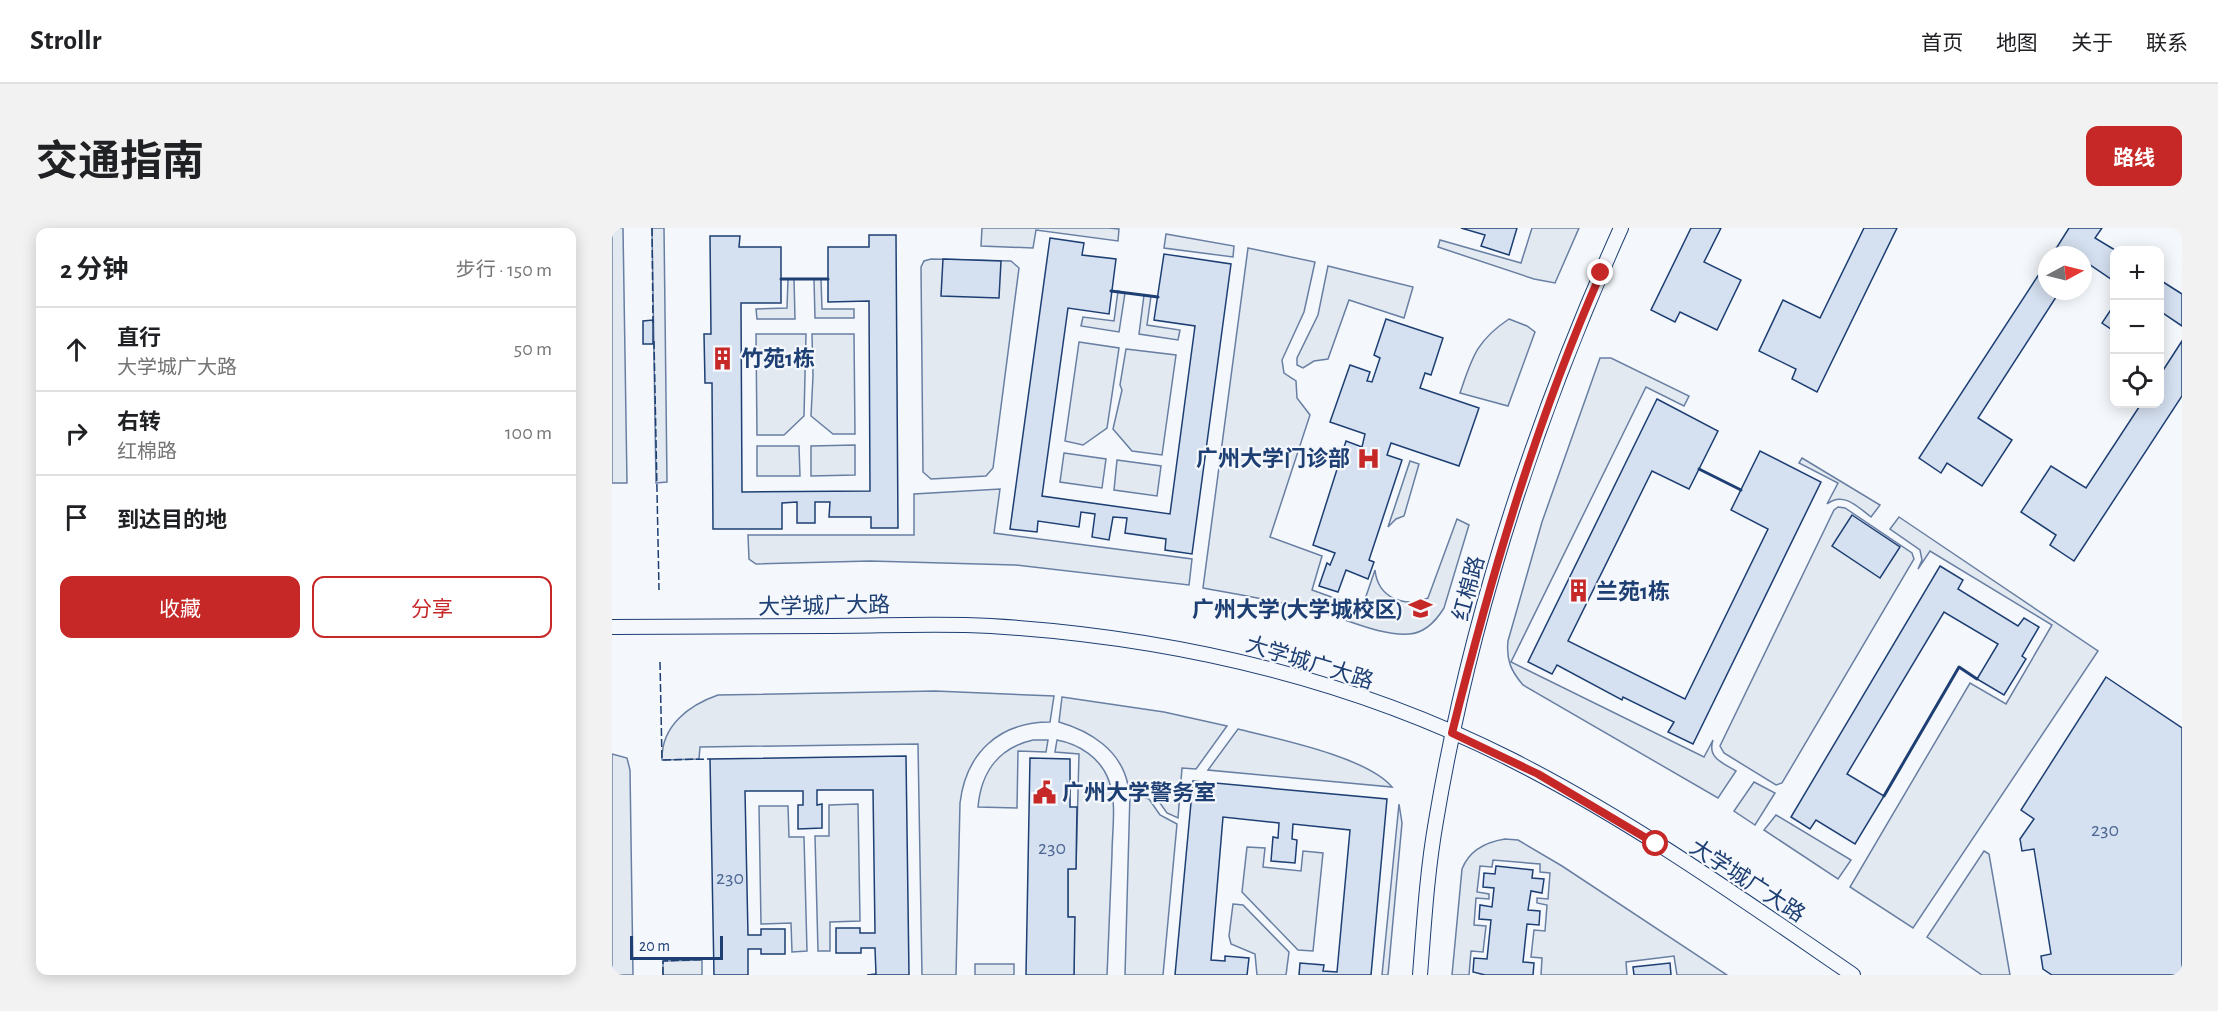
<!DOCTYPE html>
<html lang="zh">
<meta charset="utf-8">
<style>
body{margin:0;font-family:"Alegreya Sans","Noto Sans SC",sans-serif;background:#f2f2f2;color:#202124}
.controls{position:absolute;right:18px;top:18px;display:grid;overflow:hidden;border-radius:12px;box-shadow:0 3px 15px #0003}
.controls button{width:54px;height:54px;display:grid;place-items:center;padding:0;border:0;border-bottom:2px solid #e0e0e0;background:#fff;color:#202124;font:30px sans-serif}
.compass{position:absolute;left:1426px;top:18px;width:54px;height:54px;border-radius:50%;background:#fff;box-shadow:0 3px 15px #0003;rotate:83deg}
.scale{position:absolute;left:18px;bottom:15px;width:93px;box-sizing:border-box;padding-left:6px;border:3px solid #1d3f73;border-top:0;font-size:16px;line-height:21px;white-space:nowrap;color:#1d3f73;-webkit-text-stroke:4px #f4f7fb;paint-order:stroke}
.stop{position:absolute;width:18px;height:18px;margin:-14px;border:4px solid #c62828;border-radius:50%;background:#fff}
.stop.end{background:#c62828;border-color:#fff;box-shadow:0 2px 6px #0008}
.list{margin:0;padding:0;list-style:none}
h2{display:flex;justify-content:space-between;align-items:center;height:78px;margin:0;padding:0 24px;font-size:26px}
h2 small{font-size:20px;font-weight:400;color:#757577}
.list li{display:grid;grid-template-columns:39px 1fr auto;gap:18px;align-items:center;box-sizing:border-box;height:84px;padding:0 24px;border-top:2px solid #e0e0e0}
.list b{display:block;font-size:22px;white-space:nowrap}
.list p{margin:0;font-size:20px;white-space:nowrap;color:#757577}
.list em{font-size:20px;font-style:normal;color:#757577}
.actions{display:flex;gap:12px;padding:18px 24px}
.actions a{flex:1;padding:14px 0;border:2px solid #c62828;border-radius:12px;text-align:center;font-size:21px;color:#c62828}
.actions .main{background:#c62828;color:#fff}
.icon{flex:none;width:33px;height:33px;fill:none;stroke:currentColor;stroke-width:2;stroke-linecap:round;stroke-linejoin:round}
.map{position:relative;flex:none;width:1570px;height:747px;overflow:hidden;border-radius:12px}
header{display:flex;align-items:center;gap:36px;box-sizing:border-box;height:84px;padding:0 30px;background:#fff;border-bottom:2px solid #e0e0e0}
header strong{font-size:28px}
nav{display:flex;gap:33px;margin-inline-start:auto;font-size:21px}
.intro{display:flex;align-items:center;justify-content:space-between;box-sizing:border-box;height:144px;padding:0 36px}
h1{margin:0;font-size:42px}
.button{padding:15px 27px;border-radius:12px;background:#c62828;color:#fff;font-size:21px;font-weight:700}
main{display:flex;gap:36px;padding:0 36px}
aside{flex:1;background:#fff;border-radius:12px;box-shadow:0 3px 15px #0003}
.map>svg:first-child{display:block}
.green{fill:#e3e9f0;stroke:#687fa3;stroke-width:1.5}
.building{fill:#d5e0f0;stroke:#1d3f73;stroke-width:1.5}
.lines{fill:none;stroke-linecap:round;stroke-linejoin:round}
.lane-casing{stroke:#1d3f73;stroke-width:16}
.lane{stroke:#f4f7fb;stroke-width:14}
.fence{stroke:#1d3f73;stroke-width:1.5;stroke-dasharray:8 3;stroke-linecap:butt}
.wall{stroke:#1d3f73;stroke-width:3}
.route{stroke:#c62828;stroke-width:8}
.labels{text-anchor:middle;stroke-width:4.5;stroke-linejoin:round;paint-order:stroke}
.number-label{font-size:20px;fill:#4b6792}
.poi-label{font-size:22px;font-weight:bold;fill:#1d3f73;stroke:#f4f7fb;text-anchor:start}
.street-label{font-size:22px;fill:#1d3f73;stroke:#f4f7fb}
</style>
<header>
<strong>Strollr</strong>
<nav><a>首页</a><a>地图</a><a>关于</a><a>联系</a></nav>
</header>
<div class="intro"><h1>交通指南</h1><a class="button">路线</a></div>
<main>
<aside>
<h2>2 分钟<small>步行 · 150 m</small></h2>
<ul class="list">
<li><svg class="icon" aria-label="ahead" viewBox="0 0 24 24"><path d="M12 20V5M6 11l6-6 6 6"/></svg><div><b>直行</b><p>大学城广大路</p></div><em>50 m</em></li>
<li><svg class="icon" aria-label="right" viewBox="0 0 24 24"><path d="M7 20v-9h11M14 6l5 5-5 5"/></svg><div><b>右转</b><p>红棉路</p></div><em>100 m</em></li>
<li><svg class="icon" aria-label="arrive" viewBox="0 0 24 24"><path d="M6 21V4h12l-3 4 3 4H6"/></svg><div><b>到达目的地</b></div></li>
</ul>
<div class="actions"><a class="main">收藏</a><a>分享</a></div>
</aside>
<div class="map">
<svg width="1570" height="747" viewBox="0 0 1570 747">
<rect width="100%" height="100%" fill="#f4f7fb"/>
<g class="green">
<polygon points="0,0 11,0 15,255 0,255"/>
<polygon points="40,0 52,0 55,254 44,255"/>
<polygon points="370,0 497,0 507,1 506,13 424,2 421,20 369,18"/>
<polygon points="920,0 967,0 943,55 922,51 826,19 828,12 909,35"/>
<polygon points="554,6 622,18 621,29 552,20"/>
<path d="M 636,20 L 703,34 L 692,84 L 670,132 L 672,145 L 684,153 L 685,170 L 698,187 L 658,309 L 710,328 L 700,362 L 750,380 L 763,342 C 766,370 792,380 816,370 L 845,291 L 857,297 L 832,380 C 824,393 813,405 797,406 C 767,408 733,390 704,383 C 667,373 629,367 591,360 Z"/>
<polygon points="319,31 399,33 407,40 381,240 374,248 319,251 311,244 309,39 312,33"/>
<polygon points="716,38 801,59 792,90 737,72 716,131 702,133 691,140 685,137 685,130 706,87"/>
<polygon points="176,51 182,51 183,91 145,91 144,81 175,80"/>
<polygon points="202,51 209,51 210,81 242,81 242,90 203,90"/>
<polygon points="506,63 513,65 507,104 469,98 471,89 502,93"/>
<polygon points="532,67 539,68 535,97 568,102 566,112 527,106"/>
<path d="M 897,91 L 915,98 L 923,104 L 896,178 L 848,165 C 860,130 864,113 897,91 Z"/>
<polygon points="144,106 194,106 192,188 172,207 145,207"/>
<polygon points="200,106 242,106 243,206 221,206 199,188 201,148"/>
<polygon points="467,114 507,120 495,200 471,217 453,213"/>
<polygon points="514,121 564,127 550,227 520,223 501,201 510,162 508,157"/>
<path d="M 988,130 L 999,130 L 1077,168 L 1072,178 L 1034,159 L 899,434 L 1092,529 L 1101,512 C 1095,530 1111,535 1124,543 L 1106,570 L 911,457 C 899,443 894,432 896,413 L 930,294 Z"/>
<polygon points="243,217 243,247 199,248 199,218"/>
<polygon points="145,218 187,218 188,248 145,248"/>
<polygon points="452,225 494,231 490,260 448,254"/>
<path d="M 1190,230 L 1268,277 L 1259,289 C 1246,279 1231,263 1215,276 L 1226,255 L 1187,235 Z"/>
<polygon points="505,232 549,238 545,268 502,262"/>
<polygon points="798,233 807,236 792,288 784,291 776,299"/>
<polygon points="388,261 382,305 580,331 577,357 403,337 258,333 144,336 137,331 136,307 302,307 302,266"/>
<polygon points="1226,279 1233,280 1300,325 1302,331 1170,555 1164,557 1112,525 1108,518 1222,282"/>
<polygon points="1287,289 1486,423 1301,700 1238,659 1358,455 1394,476 1440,397 1318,323 1306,341 1310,332 1308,322 1278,301"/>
<path d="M 323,463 L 442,468 L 438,494 C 387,494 354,525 348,575 L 344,747 L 310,747 L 306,516 L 88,519 L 87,531 L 50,532 C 49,498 77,477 106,467 Z"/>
<path d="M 450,469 L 552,484 L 615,498 L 584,541 L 570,540 L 566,590 L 555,585 L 540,564 L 516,557 C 509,522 478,503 447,494 Z"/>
<path d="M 626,501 C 666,511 755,529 780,559 L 596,542 Z"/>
<path d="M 421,512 L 436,512 L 434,524 L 406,523 L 405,580 L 366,579 C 369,545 386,520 421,512 Z"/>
<path d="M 445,512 C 467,516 489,530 497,553 C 505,575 500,603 500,626 C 498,667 497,707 495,747 L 462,747 L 462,689 L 456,689 L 456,641 L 464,640 L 467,526 L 443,524 Z"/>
<polygon points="0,526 15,530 18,542 21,747 0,747"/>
<polygon points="1142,554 1163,565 1143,597 1122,583"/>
<polygon points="518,565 537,571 548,587 565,596 551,747 513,747"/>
<polygon points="246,576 248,693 218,694 218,723 206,723 203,608 217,608 217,577"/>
<polygon points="787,576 790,595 776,747 770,747"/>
<polygon points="147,578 176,578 177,609 192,609 195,723 180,724 179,695 149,696"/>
<polygon points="1164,587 1239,632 1226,651 1152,602"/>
<path d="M 893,611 L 906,612 L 950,638 L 1115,747 L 1065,747 L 1062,728 L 1014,734 L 1015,747 L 929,747 L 930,730 L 919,729 L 922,702 L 933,703 L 935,677 L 925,675 L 925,670 L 936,671 L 938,645 L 928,644 L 928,636 L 881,632 L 880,639 L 868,638 L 865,664 L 877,666 L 877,671 L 864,670 L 862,697 L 874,698 L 871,724 L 859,723 L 857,747 L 840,747 L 850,641 C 857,623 874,614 893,611 Z"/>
<polygon points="635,619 653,620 651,639 689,643 691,623 711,625 701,723 686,722 630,664"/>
<polygon points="1372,623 1377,626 1398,747 1370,747 1315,709"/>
<polygon points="621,676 631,677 677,724 674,747 645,747 643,726 619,716 617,708"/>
<polygon points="90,732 90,747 51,747 51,733"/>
<rect x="363" y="736" width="39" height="11"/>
</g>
<g class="building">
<polygon points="849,0 905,0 897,27 869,18 873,7"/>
<polygon points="1079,0 1109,0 1092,34 1129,52 1105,102 1068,84 1063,94 1039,82"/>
<polygon points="1252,0 1285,0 1205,164 1180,151 1184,141 1147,123 1171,72 1208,90"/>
<polygon points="1457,0 1490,0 1483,10 1503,22 1502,53 1471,32 1471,27 1440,27"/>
<polygon points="257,7 284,7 286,300 259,300 259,289 217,289 218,274 203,274 203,295 185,295 185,274 170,275 170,301 101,301 100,155 93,155 92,106 99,106 98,8 128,8 127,19 169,19 169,75 129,75 130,264 258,263 257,73 216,74 216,19 257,19"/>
<polygon points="438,10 472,15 470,27 504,31 497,86 456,80 430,268 558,286 583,98 542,92 552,26 619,36 580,326 553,322 554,311 513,305 515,290 501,289 497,312 480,309 483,286 469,284 467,299 426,293 425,304 398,301"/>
<polygon points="331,31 389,33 387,70 329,68"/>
<polygon points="1435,34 1435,63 1448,63 1366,190 1400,212 1370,258 1335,235 1329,245 1307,230"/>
<polygon points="1548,52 1570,66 1570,98 1548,83"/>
<polygon points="1502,77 1502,103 1490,95"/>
<polygon points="774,91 831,110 819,147 813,145 808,160 867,180 847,238 779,215 775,227 790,232 757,332 762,334 756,351 734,342 726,364 707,358 715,335 718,337 723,325 701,317 734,213 750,219 753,206 718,194 738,137 758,144 755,153 760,154 768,130 762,127"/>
<polygon points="41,92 41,116 31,116 31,93"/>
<polygon points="1570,113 1570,168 1462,333 1438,317 1444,307 1409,284 1439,238 1474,260 1529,176 1548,176 1548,147"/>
<polygon points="1045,171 1106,203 1077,261 1040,243 956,413 1073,471 1156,301 1119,282 1148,223 1209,254 1081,516 1056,504 1062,494 1011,469 1010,472 945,437 940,446 916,434"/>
<polygon points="1240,287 1288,319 1268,350 1220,318"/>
<polygon points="1328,338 1351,352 1346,361 1406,398 1412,390 1427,399 1410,428 1414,431 1392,467 1365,451 1386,416 1332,384 1235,546 1272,568 1243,616 1204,592 1198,601 1179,589"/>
<polygon points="1494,449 1570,500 1570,747 1440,747 1431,741 1429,728 1439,726 1422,621 1410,623 1408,611 1422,591 1409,582"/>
<polygon points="294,528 297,747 255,747 264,746 263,720 249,720 249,725 224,725 224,700 248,700 248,705 263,705 261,562 205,562 205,577 210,576 210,600 186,601 186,577 191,577 191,563 133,563 136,707 149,707 149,701 173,701 173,726 149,726 149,721 136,721 136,747 102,747 98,531"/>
<polygon points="418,530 458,531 458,579 465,579 464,641 456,641 456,689 463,689 462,747 414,747"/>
<polygon points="581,553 775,571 759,747 687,747 688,735 712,737 711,743 725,744 738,602 681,596 680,611 685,612 683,635 659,633 661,609 666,610 667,595 611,589 599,732 613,733 613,728 637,730 635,747 563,747"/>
<polygon points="884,638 921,642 920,650 932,651 930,665 919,663 916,682 928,683 927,697 915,696 911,734 922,735 921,747 873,747 861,744 862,730 875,731 879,692 867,691 868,677 880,679 882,660 871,659 872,645 883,646"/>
<polygon points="1058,735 1059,747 1022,747 1021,739"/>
</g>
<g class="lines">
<defs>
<g id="lane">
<path d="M 0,399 C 71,398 142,399 213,398 C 268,398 324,395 379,398 C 558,409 737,450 898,531 C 1019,592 1130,671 1241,747"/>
<path d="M 808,747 C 812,696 815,644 824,593 C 858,389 924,189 1009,0"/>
</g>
</defs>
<use href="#lane" class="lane-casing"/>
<use href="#lane" class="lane"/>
<g class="fence">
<polyline points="40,0 41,95"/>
<polyline points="42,113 47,362"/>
<polyline points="48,434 50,532 98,531"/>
<polyline points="51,747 51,733 101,731"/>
</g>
<g class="wall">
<polyline points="169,51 216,51"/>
<polyline points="499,63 546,69"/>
<polyline points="1087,241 1129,262"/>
<polyline points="1272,568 1347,439 1365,451"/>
</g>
</g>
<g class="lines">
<path class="route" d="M 989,45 C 924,193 879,348 840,505 L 926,546 L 1044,616"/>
</g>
<defs>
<symbol id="building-bare" viewBox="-9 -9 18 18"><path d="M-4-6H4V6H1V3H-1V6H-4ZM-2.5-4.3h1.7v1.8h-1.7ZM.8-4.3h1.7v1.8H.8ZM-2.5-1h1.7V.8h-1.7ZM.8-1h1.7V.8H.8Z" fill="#c62828" stroke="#f4f7fb" stroke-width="2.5" paint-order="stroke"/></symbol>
<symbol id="hospital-bare" viewBox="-9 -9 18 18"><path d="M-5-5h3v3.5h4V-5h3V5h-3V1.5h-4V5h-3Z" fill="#c62828" stroke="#f4f7fb" stroke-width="2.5" paint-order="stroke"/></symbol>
<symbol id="university-bare" viewBox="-9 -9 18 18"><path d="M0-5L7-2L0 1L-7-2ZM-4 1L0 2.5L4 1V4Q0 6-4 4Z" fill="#c62828" stroke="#f4f7fb" stroke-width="2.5" paint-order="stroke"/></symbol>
<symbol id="civic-bare" viewBox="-9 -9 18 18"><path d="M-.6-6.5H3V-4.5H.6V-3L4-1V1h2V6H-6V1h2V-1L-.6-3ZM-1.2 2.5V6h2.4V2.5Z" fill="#c62828" stroke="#f4f7fb" stroke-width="2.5" paint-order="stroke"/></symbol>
</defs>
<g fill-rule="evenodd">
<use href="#building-bare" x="94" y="114" width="33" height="33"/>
<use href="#hospital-bare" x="740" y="214" width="33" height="33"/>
<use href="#building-bare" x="950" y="346" width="33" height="33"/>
<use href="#university-bare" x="792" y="364" width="33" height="33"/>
<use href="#civic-bare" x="416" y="548" width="33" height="33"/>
</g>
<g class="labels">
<g class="number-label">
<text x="1493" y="608">230</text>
<text x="440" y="626">230</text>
<text x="118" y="656">230</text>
</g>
<g class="poi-label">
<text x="129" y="138">竹苑1栋</text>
<text x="738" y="238" text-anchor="end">广州大学门诊部</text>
<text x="984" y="371">兰苑1栋</text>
<text x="791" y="389" text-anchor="end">广州大学(大学城校区)</text>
<text x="450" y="572">广州大学警务室</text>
</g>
<g class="street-label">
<text transform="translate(856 360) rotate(-75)" y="8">红棉路</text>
<text transform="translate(212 377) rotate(-1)" y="8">大学城广大路</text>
<text transform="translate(698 434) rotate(17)" y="8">大学城广大路</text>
<text transform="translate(1136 652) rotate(33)" y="8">大学城广大路</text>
</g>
</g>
</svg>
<div class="controls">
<button>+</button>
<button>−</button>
<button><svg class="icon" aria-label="locate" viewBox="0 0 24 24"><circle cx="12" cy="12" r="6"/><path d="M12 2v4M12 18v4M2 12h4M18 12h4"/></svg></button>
</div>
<svg class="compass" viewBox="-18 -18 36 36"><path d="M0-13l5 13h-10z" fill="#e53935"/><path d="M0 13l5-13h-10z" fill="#757577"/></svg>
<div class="scale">20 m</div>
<div class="stop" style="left:1044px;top:616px"></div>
<div class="stop end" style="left:989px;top:45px"></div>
</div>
</main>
